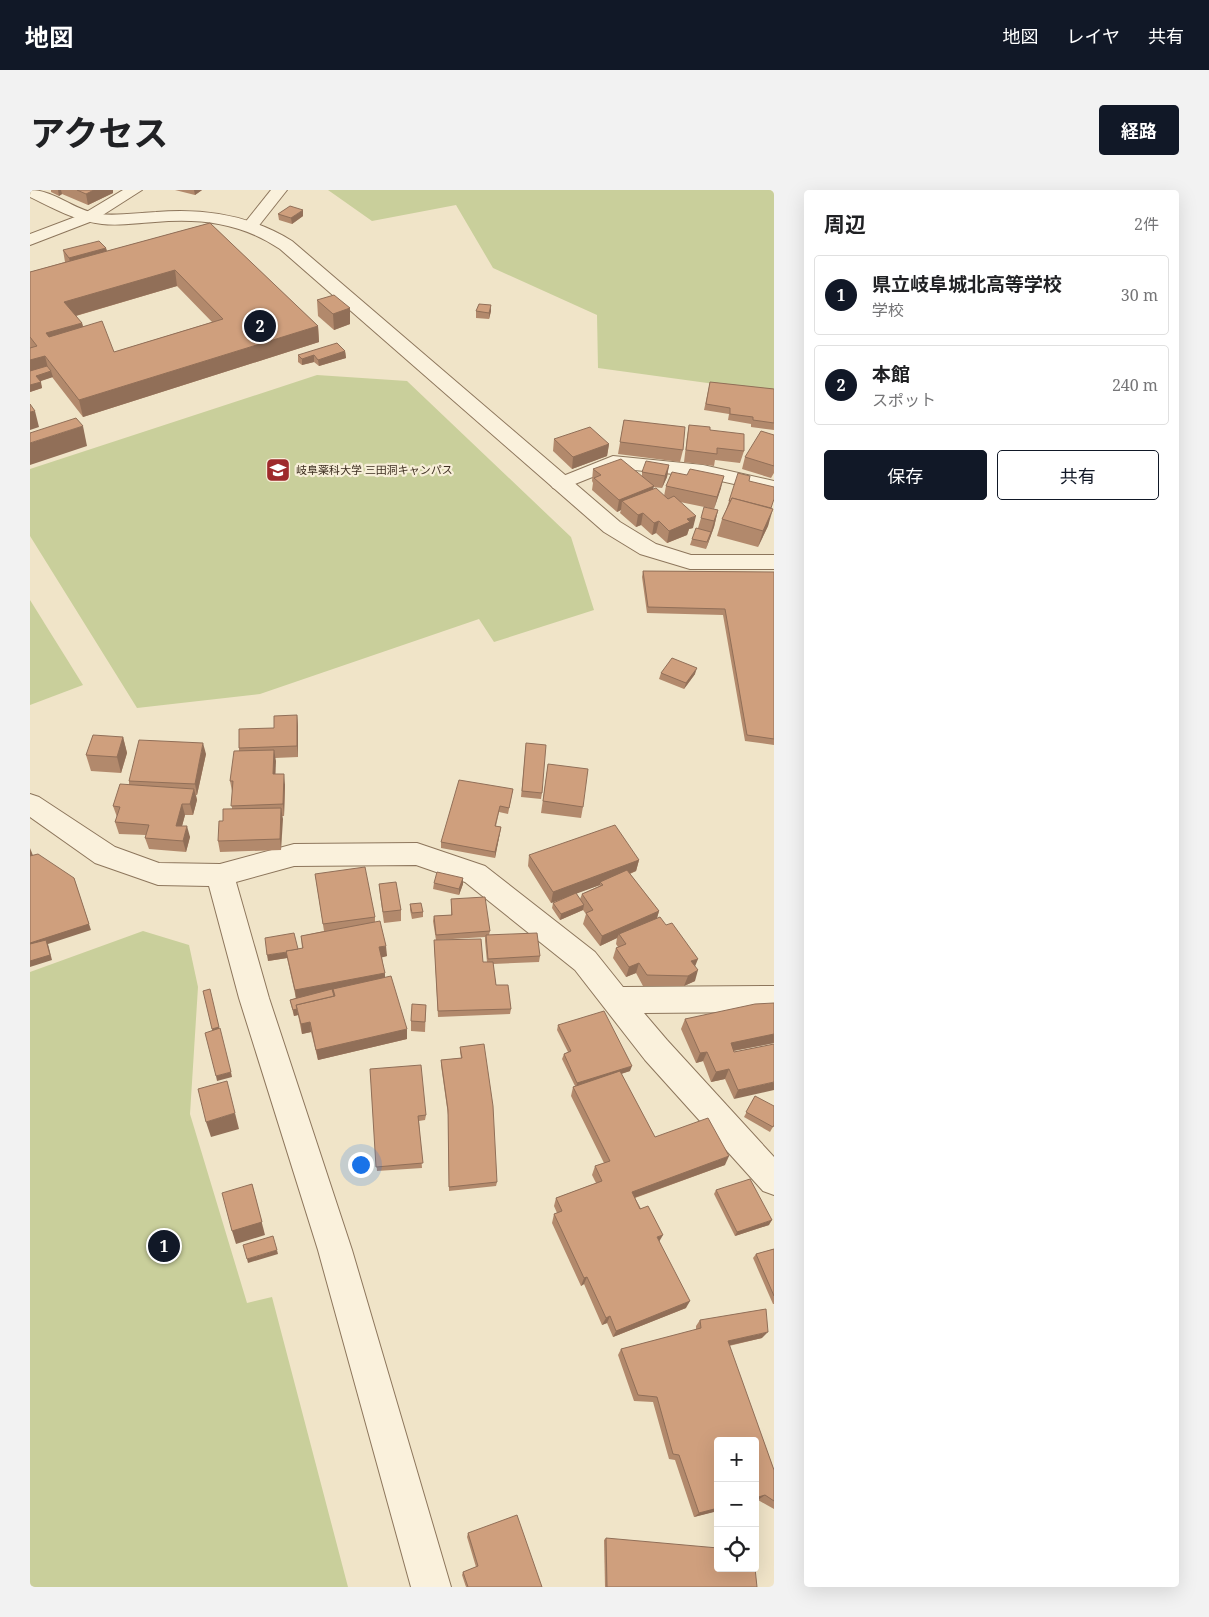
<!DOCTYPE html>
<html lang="ja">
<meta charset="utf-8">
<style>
body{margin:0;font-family:"Noto Serif","Noto Sans JP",serif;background:#f2f2f2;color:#202124}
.controls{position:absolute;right:15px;bottom:15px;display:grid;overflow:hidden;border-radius:5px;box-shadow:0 5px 20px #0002}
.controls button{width:45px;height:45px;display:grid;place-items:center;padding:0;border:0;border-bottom:1px solid #e0e0e0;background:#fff;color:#202124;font:25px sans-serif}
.you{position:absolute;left:330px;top:974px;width:18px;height:18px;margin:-12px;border:4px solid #fff;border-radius:50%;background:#1a73e8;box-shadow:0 0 0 8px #1a73e833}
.badge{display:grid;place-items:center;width:32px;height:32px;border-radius:50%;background:#111827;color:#fff;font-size:16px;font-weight:700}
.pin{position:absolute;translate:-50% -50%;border:2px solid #fff;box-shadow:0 1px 5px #0006}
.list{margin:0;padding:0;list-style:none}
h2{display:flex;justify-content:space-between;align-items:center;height:65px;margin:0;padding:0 20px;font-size:21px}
h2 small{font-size:16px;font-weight:400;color:#757577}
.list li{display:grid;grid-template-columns:32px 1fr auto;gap:15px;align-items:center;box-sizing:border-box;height:80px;margin:0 10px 10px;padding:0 10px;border:1px solid #e0e0e0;border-radius:5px}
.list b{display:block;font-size:19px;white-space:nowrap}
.list p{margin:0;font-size:16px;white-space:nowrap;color:#757577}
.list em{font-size:16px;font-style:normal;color:#757577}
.actions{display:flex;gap:10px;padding:15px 20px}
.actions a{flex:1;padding:11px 0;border:1px solid #111827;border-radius:5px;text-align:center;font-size:18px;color:#111827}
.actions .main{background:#111827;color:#fff}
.icon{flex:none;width:28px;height:28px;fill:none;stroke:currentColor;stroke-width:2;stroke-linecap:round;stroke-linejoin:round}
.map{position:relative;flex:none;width:744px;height:1397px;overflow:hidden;border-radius:5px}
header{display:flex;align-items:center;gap:30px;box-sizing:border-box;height:70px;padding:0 25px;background:#111827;color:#fff}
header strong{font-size:24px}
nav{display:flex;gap:28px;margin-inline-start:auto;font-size:18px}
.intro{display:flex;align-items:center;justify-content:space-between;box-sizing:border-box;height:120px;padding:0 30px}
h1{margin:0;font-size:35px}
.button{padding:12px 22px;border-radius:5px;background:#111827;color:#fff;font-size:18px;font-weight:700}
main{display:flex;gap:30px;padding:0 30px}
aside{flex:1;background:#fff;border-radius:5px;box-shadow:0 5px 20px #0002}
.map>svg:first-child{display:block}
.green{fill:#c9cf9b}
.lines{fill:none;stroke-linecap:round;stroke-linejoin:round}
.minor-casing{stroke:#8d765c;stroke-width:2}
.tertiary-casing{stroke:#8d765c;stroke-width:2}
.minor{fill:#faf1dc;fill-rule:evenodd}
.tertiary{fill:#faf1dc;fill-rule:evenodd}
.wall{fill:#b2896c;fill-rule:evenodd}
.shaded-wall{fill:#916f58}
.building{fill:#cf9f7d;stroke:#916f58;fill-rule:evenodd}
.labels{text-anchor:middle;stroke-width:4.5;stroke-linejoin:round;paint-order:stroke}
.far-poi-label{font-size:11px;fill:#3d2e20;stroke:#f7eed8;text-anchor:start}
</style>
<header>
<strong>地図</strong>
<nav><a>地図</a><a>レイヤ</a><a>共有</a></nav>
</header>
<div class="intro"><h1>アクセス</h1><a class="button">経路</a></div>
<main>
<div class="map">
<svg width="744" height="1397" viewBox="0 0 744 1397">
<rect width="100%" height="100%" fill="#f0e4c8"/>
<g class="green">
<polygon points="298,0 744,0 744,202 568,178 567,125 463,78 426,15 342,31"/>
<polygon points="287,185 377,191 541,347 564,420 464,452 449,429 230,504 107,518 0,346 0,279"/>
<polygon points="0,410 53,495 0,515"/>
<polygon points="113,741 159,755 168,797 160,924 217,1113 242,1107 318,1397 0,1397 0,782"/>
</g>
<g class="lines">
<defs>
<g id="minor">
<polygon points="93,0 112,0 65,30 0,55 0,44 53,24"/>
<polygon points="241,0 257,0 227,38 215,38 213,35"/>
<polygon points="583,266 673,275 744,291 744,303 673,287 585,278 530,300 523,298 520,294 523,290"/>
<polygon points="0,604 9,607 85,657 129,673 190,674 264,654 387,653 455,676 565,762 593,797 744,796 744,822 614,823 637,850 744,967 744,1005 733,1001 615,870 545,780 435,692 386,675 264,676 206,692 239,808 322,1060 421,1397 381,1397 288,1060 209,808 179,696 128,695 65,673 0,627"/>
</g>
<path id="tertiary" d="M 0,0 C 24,0 44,20 68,24 C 87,26 107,23 126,22 C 175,18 220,25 262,51 L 590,332 L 626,354 L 661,365 L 744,365 L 744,379 L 660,379 L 610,364 L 574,342 L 250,59 C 211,33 171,28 125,32 C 107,33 90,36 72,34 C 45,31 23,18 0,7 Z"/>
</defs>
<use href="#minor" class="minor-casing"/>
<use href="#tertiary" class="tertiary-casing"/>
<use href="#minor" class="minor"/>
<use href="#tertiary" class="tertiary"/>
</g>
<g class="wall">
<polygon points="21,0 83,0 83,3 58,15 32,4 29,6 21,2"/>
<polygon points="145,0 172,0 165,5"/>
<polygon points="248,24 273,26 262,34 249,30"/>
<path d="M 180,33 L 288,136 L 289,152 L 53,227 L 22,187 L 10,191 L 12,198 L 0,202 L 0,82 L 35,72 L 33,60 L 76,58 L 77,61 ZM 147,96 L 182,132 L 84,162 L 53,136 L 52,133 L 46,126 Z"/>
<polygon points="287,110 320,118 320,134 304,140 288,126"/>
<polygon points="446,121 461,121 459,129 446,128"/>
<polygon points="315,161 316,168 289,176 284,172 272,175 268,172 268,165"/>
<polygon points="680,192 744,199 744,240 721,237 721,234 698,230 699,224 674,220"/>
<polygon points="594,230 653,260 650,272 588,264"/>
<polygon points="659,235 680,240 714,261 710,273 685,270 684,276 654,272 657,247"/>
<polygon points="744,245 744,283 741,288 712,279 715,267"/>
<polygon points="524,249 579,254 577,266 542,279 523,261"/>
<polygon points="639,275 637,287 632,298 623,297 623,299 634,306 636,296 691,298 684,319 650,312 663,338 659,339 657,345 637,353 626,343 622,345 611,335 606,337 590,323 591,320 587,322 562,300 563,293 562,291 563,279 612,286 612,282"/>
<polygon points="719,291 741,319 738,336 728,357 687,346 692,329 696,320 699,311"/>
<polygon points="688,320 684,337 676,359 660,355 662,349 668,338 671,328"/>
<polygon points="613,381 744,382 744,555 715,551 693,425 617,423 612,387"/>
<polygon points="631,483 665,484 654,499 629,489"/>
<polygon points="267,525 268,537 268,567 245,568 245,584 255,595 254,626 252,626 251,660 190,662 188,651 193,631 202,619 202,601 200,591 209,561 209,558"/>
<polygon points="93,547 97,563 91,583 61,581 56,565"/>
<polygon points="496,553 512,603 511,609 491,607"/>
<polygon points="176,564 167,605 166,605 167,610 163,625 155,625 152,636 160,647 156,662 119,659 115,648 116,645 89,644 85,632 87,627 83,616 99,594 99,591"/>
<polygon points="518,574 553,617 551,628 511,623"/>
<polygon points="483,599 478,624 469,622 466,636 471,637 465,668 411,658 411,652"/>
<path d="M 499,665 L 609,670 L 606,681 L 600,684 L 629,721 L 627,728 L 665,776 L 665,791 L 654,796 L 613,796 L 606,783 L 596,787 L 583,768 L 586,758 L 588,757 L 586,754 L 587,748 L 570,756 L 553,734 L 556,724 L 553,720 L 530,730 L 522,718 L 523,713 L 540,706 L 521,713 L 498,676 ZM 570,695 L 569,696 L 552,704 L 550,709 L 546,703 Z"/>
<polygon points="285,684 345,727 345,732 357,766 352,767 355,787 377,849 288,870 281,842 272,844 268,825 264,826 261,815 260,810 266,808 257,768 238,771 268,759 272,758 271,746 294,741"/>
<polygon points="433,688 433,694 429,705 403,699 404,693"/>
<polygon points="349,694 371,720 371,731 354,733 350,705"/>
<polygon points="421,709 460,741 459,745 510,766 509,772 463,774 466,795 481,819 480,824 408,827 404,750 453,772 457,772 455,751 455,747 406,750 403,731 404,726 421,725"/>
<polygon points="380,714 393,722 393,727 382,729 380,720"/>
<polygon points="744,813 744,853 704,861 704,862 744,854 704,909 695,889 681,892 673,871 666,873 651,839 655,829"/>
<polygon points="396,815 395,842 381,841 381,831"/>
<polygon points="528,835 600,881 591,884 625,947 695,975 605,1008 629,1051 656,1118 583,1147 577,1133 572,1135 554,1094 551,1096 522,1033 524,1024 527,1023 524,1016 526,1008 566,993 562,985 565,976 574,973 541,906 543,897 545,896 532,869 534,864 538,862 527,840"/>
<polygon points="430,857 467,992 466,996 419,1001 418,925 411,875 411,870 431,868 430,862"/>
<polygon points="340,879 396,925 395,930 389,931 392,978 347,981"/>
<polygon points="725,906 744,935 740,942 714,927"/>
<polygon points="686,1000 739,1035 705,1046 684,1004"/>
<polygon points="744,1059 744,1114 743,1114 723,1068 726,1064"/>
<polygon points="670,1130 732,1148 699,1156 744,1280 744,1319 728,1310 664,1327 645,1270 639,1269 623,1212 604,1211 588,1165 591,1159 666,1140 666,1136"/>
<polygon points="438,1343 512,1397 436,1397 432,1385 433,1382 446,1377 437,1347"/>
<polygon points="576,1348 727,1397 575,1397 574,1350"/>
</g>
<g class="shaded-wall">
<polygon points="28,0 31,0 32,4 29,6"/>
<polygon points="64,0 83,0 83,3 58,15 56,4"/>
<polygon points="164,0 172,0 165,5"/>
<polygon points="273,20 273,26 262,34 261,28"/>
<polygon points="76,58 80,77 44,87 39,68"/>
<polygon points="145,80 147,96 38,128 34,112"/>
<polygon points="461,115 461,121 459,129 459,123"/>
<polygon points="320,118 320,134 304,140 303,124"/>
<polygon points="52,133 56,149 20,160 16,143"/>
<polygon points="288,136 289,152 53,227 49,210"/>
<polygon points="315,161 316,168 289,176 288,170"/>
<polygon points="284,165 284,172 272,175 272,169"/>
<polygon points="15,166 19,182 21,181 23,187 8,192 0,188 0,170"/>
<polygon points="11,192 12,198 0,202 0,195"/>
<polygon points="5,221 9,237 0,240 0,222"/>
<polygon points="53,236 57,256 0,275 0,253"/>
<polygon points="579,254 577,266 542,279 543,267"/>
<polygon points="639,275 637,287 632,298 635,286"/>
<polygon points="694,286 691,298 684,319 687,307"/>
<polygon points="624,296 621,308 592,311 591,320 587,322 589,310"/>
<polygon points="743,319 738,336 728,357 733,341"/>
<polygon points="688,320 684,337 676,359 684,331"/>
<polygon points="613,323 611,335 606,337 608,325"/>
<polygon points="666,326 663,338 659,339 657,345 637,353 639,341 657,329"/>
<polygon points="629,331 626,343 622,345 624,333"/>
<polygon points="667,478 665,484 654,499 656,493"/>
<polygon points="267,525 268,537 268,567 267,556"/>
<polygon points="93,547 97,563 91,583 87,567"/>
<polygon points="173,553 176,564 167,605 165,594"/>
<polygon points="244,560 246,571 245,596 243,584"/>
<polygon points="254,584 255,595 254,626 253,614"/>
<polygon points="164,599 167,610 163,625 160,614"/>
<polygon points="152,614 155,625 149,647 146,636"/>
<polygon points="251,618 253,629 251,660 250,649"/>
<polygon points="157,636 160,647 156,662 153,651"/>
<polygon points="471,637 470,643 465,668 465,662"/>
<polygon points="0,658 4,668 0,669"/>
<polygon points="609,670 606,681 572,694 570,692 570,695 521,713 523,702"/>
<polygon points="44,688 61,740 18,754 22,770 0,777 0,753"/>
<polygon points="433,688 433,694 429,705 429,699"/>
<polygon points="554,715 553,720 530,730 531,724"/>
<polygon points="629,721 626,731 589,744 587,748 570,756 572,746"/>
<polygon points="356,756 357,766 350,768 349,757"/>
<polygon points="257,762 257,768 238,771 237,765"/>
<polygon points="668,769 664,779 661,771"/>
<polygon points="609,773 606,783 596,787 599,777"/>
<polygon points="668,780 665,791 654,796 658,786"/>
<polygon points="355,783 355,793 266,810 265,800"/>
<polygon points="267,819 268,825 264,826 263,820"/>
<polygon points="280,832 281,842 272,844 271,834"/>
<polygon points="189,837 190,842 183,844 182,839"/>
<polygon points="377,839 377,849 288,870 286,860"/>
<polygon points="744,844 744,853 696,862 701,853"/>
<polygon points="677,862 673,871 666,873 670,863"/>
<polygon points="602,876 600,881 546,898 547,893"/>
<polygon points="699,879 695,889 681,892 686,882"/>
<polygon points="201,882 202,887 187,891 186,886"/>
<polygon points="744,892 744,900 704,909 708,900"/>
<polygon points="205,923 209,939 181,947 176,932"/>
<polygon points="699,966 695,975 598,1010 602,1002"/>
<polygon points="222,994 235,1045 206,1054 202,1041"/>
<polygon points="742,1030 739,1035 705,1046 707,1042"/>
<polygon points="633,1045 629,1052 627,1047"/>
<polygon points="247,1060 248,1064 218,1073 217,1069"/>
<polygon points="557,1087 554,1094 551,1096 554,1088"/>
<polygon points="660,1111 656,1118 583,1147 586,1141"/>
<polygon points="580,1126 577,1133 572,1135 576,1128"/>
<polygon points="738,1142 732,1148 692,1157 698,1151"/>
<polygon points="735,1305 728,1310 725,1310 725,1308"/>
<polygon points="688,1318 688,1321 664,1327 669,1323"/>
</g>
<g class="building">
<polygon points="47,0 64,0 56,4"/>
<polygon points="260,16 273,20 261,28 248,24"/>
<path d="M 180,33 L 288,136 L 49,210 L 15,166 L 0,170 L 0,158 L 7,156 L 0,147 L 0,82 ZM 145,80 L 193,129 L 84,162 L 72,131 L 19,147 L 16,143 L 52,133 L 34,112 Z"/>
<polygon points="69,51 76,58 39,68 33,60"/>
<polygon points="304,105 320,118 303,124 287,110"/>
<polygon points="449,114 461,115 459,123 446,121"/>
<polygon points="307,153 315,161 288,170 284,165 272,169 268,165"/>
<polygon points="17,176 21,181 6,186 11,192 0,195 0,181"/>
<polygon points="680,192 744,199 744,233 723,230 723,227 700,224 700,218 676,214"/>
<polygon points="0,214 5,221 0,222"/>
<polygon points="46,228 53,236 0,253 0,243"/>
<polygon points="594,230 655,237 653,260 590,252"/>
<polygon points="659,235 680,237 680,240 714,244 714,261 687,258 687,264 656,260"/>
<polygon points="560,237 579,254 543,267 524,249"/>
<polygon points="731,241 744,245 744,276 715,267"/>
<polygon points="591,269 624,296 589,310 564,288 571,285 563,279"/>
<polygon points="616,271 639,275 635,286 612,282"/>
<polygon points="660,279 694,286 687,307 636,296 642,282 657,285"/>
<polygon points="708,283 720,286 719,291 744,297 744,309 741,318 702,308 701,311 699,311"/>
<polygon points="626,298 638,309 644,306 666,326 657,329 660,332 639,341 629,331 624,333 613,323 608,325 592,311"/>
<polygon points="702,308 743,319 733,341 692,329"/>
<polygon points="674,317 688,320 684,331 671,328"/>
<polygon points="666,338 681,342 677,352 662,349"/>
<polygon points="613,381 744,382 744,549 717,545 695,419 618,417"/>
<polygon points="642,468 667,478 656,493 631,483"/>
<polygon points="267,525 267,556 209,558 209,539 244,538 244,526"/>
<polygon points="63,545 93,547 87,567 56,565"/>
<polygon points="109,550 173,553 165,594 99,591"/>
<polygon points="496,553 516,555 512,603 492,601"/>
<polygon points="244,560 243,584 254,584 253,614 201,616 203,591 200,591 204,561"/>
<polygon points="518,574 558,579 553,617 513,611"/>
<polygon points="429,590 483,599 479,618 470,616 465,636 471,637 465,662 411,652"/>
<polygon points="90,594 164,599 160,614 152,614 146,636 157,636 153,651 115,648 119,635 85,632 90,617 83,616"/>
<polygon points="251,618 250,649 188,651 189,631 193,631 193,619"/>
<polygon points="585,635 609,670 523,702 499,665"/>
<polygon points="8,664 44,688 59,734 0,753 0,666"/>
<polygon points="335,677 345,727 293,734 285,684"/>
<polygon points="597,680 629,721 572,746 556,723 563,720 552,704 573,695 570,692"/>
<polygon points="407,682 433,688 429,699 404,693"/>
<polygon points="366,692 371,720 353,722 349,694"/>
<polygon points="546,703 554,715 531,724 523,713"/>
<polygon points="455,707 460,741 406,745 404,726 422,725 421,709"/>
<polygon points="391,713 393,722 382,723 380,714"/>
<polygon points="630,727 636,735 642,733 668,769 661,771 668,780 658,786 617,785 609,773 599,777 586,758 596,754 589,744"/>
<polygon points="350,731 356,756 349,757 355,783 265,800 256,761 273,758 271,746"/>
<polygon points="264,743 268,759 256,761 257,762 237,765 235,748"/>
<polygon points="507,743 510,766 458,769 456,745"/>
<polygon points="451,749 453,772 463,772 466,795 478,795 481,819 408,821 404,750"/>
<polygon points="16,750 20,765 0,771 0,754"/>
<polygon points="361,786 377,839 286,860 280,832 271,834 266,815 305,806 303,799"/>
<polygon points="180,799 189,837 182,839 173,801"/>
<polygon points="302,799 304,806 266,815 267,819 263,820 260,810"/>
<polygon points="744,813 744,844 701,853 704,862 744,854 744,892 708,900 699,879 686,882 677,862 670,863 655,829 725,814"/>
<polygon points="382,814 396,815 395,832 381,831"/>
<polygon points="574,821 602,876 547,893 534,864 541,861 528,835"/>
<polygon points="190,838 201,882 186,886 175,843"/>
<polygon points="454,854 463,916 467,992 419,997 418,920 411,870 432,868 430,857"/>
<polygon points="391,875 396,925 388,926 393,973 346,977 340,879"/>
<polygon points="590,881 625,947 678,928 699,966 602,1002 610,1019 618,1016 633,1045 627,1047 660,1111 586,1141 580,1126 576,1128 557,1087 554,1088 524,1024 532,1021 526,1008 572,991 565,976 580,971 543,897"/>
<polygon points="197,891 205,923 176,932 168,899"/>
<polygon points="725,906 744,916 744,935 743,937 716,922"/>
<polygon points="720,989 742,1030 707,1042 686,1000"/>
<polygon points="222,994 232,1032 202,1041 192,1003"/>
<polygon points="243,1046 247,1060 217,1069 213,1055"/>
<polygon points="744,1059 744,1106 726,1064"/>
<polygon points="736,1119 738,1142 698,1151 744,1280 744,1311 735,1305 725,1308 725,1251 688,1251 688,1318 669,1323 649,1265 643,1264 627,1207 608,1205 591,1159 671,1138 670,1130"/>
<polygon points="487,1325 512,1397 438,1397 433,1382 448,1376 438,1343"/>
<polygon points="576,1348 688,1358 688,1378 725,1378 727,1397 577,1397"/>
</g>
<defs>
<symbol id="university-square" viewBox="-11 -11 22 22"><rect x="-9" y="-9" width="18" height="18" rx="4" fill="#9e2a2b" stroke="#f7eed8"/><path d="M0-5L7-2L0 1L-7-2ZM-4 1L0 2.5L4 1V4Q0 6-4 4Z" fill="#fff"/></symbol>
</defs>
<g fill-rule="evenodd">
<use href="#university-square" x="234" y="266" width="28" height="28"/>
</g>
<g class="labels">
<g class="far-poi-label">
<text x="266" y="284">岐阜薬科大学 三田洞キャンパス</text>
</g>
</g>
</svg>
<div class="controls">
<button>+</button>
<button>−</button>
<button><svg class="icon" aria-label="locate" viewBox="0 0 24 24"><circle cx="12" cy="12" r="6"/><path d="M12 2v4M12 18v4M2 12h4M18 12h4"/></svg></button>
</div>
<div class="you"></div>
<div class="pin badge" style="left:134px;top:1056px">1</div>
<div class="pin badge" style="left:230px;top:136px">2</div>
</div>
<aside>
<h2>周辺<small>2件</small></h2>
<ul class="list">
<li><span class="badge">1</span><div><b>県立岐阜城北高等学校</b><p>学校</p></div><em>30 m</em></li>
<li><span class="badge">2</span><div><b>本館</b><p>スポット</p></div><em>240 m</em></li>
</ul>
<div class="actions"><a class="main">保存</a><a>共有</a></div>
</aside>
</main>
